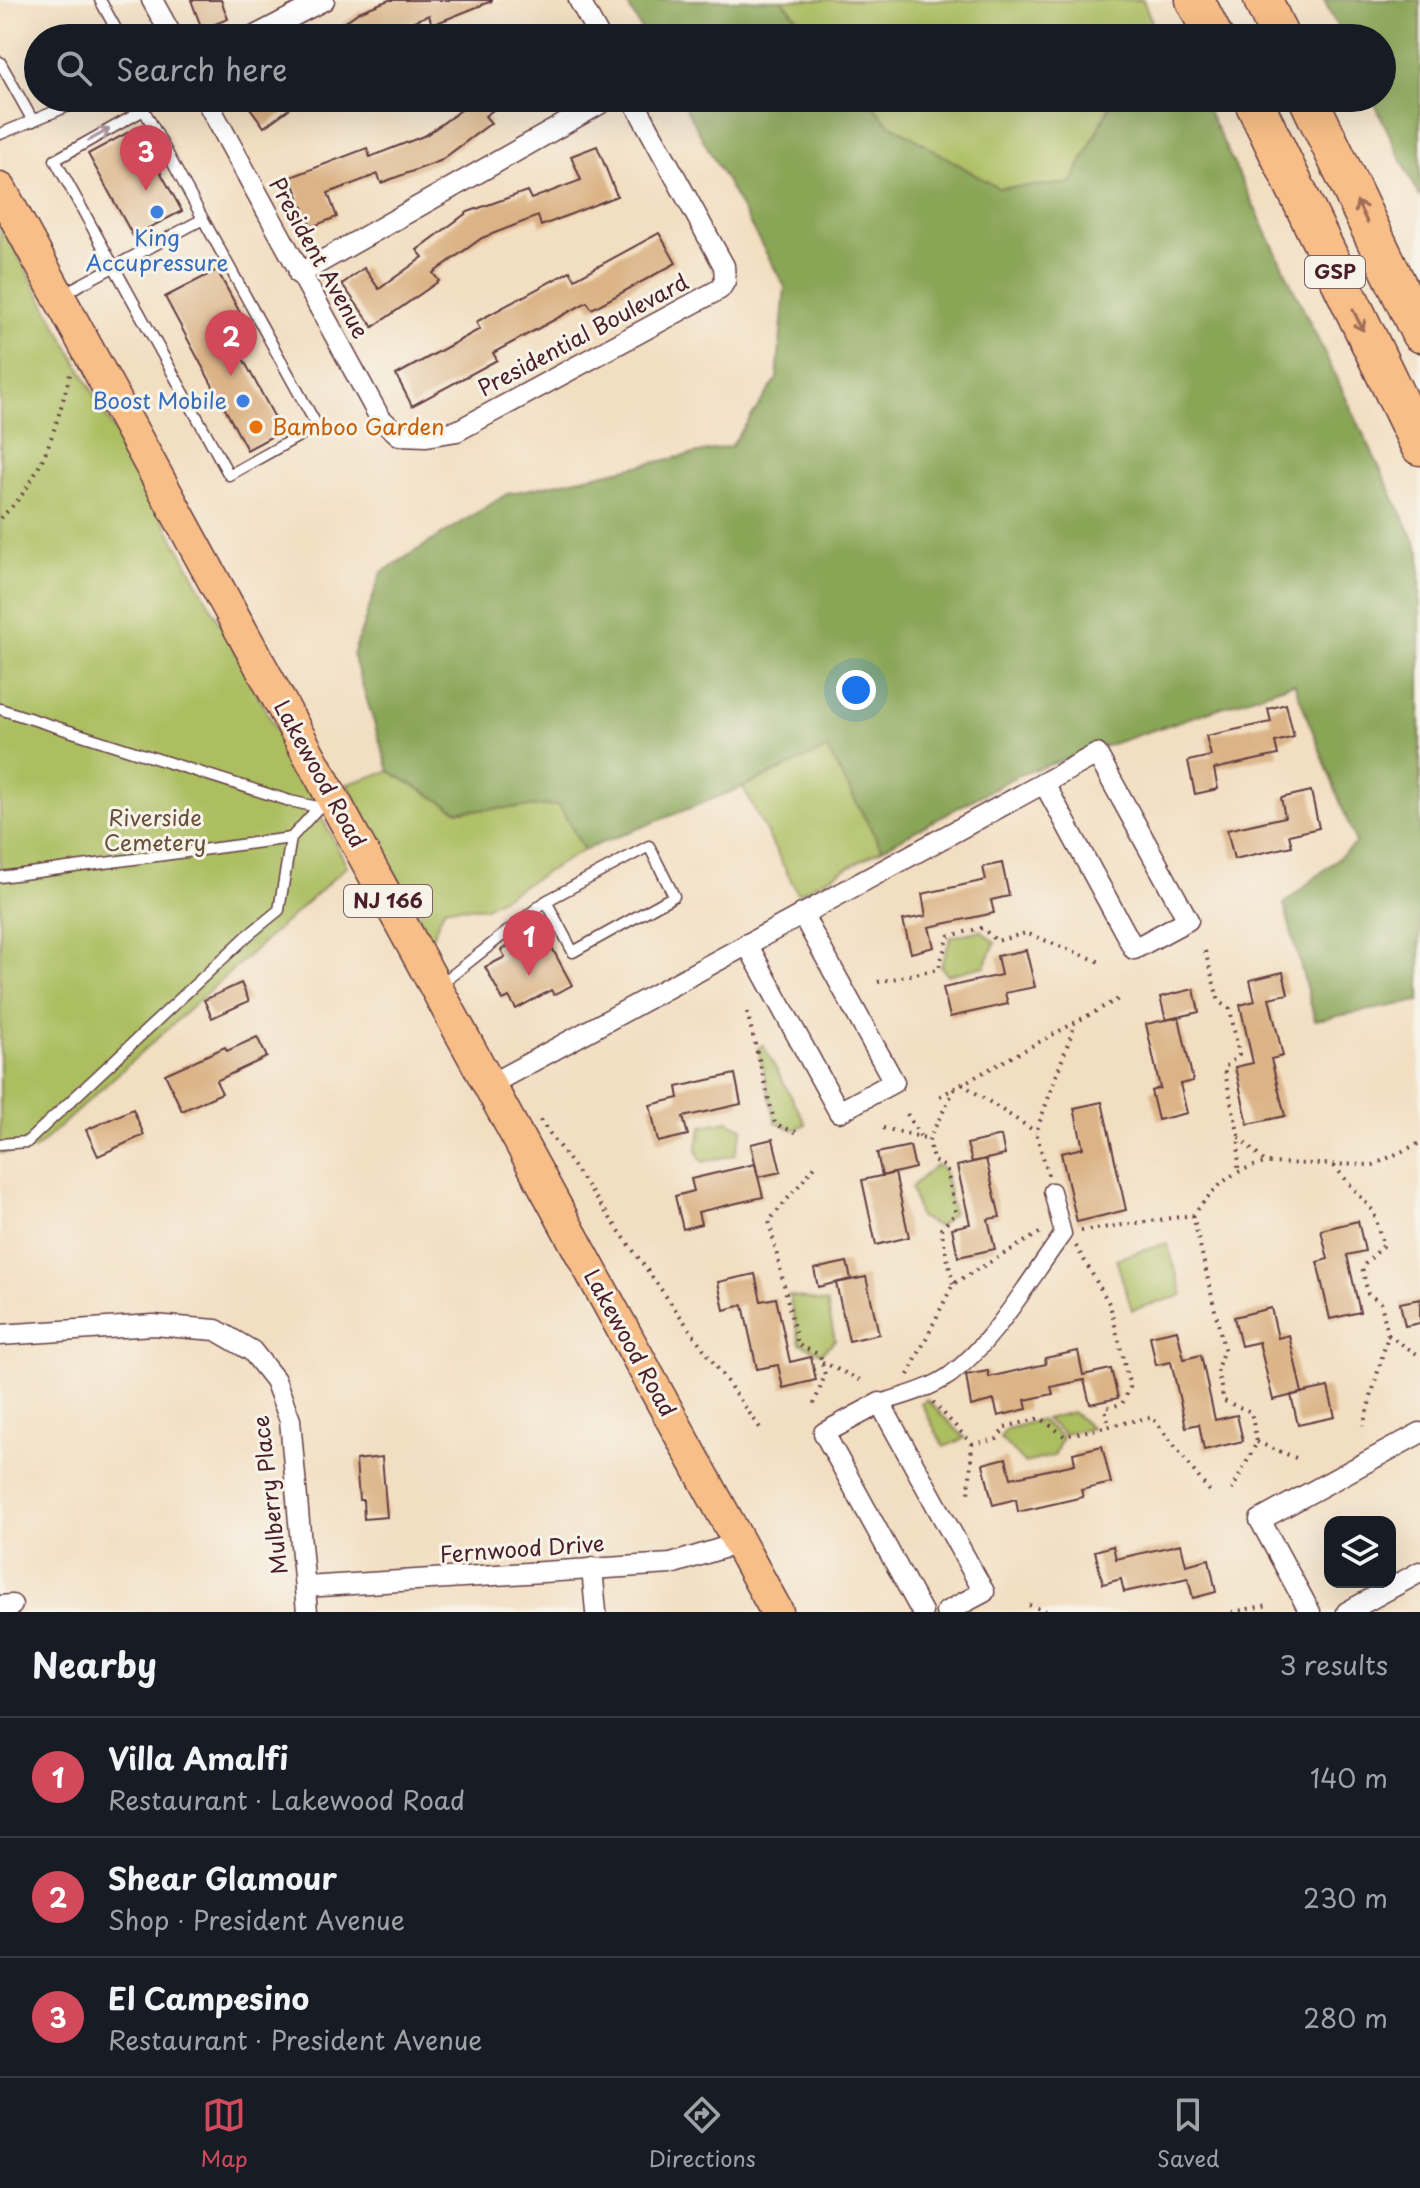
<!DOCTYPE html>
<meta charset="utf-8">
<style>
body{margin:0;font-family:"Playpen Sans",sans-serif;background:#242831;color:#f1f3f6}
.controls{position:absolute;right:24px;bottom:24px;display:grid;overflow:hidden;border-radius:16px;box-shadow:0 8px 32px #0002}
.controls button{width:72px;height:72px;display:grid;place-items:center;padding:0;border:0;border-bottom:2px solid #363941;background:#171b24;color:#f1f3f6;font:40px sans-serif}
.you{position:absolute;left:856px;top:690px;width:28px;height:28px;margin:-20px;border:6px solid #fff;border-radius:50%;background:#1a73e8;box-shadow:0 0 0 12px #1a73e833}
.badge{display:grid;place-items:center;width:52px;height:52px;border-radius:50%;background:#d1495b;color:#fff;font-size:26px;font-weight:700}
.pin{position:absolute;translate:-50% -66px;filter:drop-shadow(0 2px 4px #0008)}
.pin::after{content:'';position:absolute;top:42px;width:28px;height:24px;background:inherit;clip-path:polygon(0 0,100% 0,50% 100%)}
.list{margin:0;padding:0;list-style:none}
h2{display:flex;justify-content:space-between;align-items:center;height:104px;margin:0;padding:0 32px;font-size:34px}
h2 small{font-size:26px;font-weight:400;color:#9ea1a6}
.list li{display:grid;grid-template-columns:52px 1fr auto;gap:24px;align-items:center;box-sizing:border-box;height:120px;padding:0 32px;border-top:2px solid #363941}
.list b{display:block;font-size:30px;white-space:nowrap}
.list p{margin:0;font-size:26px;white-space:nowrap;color:#9ea1a6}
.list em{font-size:26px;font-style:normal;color:#9ea1a6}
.icon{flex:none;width:44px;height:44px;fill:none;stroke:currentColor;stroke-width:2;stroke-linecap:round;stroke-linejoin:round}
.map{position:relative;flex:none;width:1420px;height:1612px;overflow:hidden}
.search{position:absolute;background:#171b24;box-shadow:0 8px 32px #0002;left:24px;right:24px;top:24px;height:88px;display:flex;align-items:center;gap:20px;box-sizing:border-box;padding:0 28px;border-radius:44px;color:#9ea1a6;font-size:30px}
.sheet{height:464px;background:#171b24}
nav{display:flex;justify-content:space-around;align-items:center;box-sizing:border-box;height:112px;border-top:2px solid #363941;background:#171b24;font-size:22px;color:#9ea1a6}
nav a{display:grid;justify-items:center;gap:4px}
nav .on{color:#d1495b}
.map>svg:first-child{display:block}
.green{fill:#acbe61;stroke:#7b6e46;stroke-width:2}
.forest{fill:#89a557;stroke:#6a6241;stroke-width:2}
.building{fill:#dbb386}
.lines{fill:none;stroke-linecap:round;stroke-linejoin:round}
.service-casing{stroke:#633c42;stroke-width:13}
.pedestrian-casing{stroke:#633c42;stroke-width:19}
.minor-casing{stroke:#633c42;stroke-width:23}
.primary-casing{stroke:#633c42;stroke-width:35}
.motorway-casing{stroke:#633c42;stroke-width:41}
.path{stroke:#633c42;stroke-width:4;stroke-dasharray:2 6;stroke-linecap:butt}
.service{stroke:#fff;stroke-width:10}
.pedestrian{stroke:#fff;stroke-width:16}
.minor{stroke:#fff;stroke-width:20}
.primary{stroke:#f7be87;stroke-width:32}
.motorway{stroke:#f7be87;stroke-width:38}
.oneway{stroke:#ae9aa0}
.oneway2{stroke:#a06e59}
.shop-dot{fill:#3f7fe0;stroke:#f7f3e8;stroke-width:3}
.food-dot{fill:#e8710a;stroke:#f7f3e8;stroke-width:3}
.labels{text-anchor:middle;stroke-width:6;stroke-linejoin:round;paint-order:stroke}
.shield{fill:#f7f3e8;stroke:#7e5f64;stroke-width:2}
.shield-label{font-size:20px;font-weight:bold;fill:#4a1f2b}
.shop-label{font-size:22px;fill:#366cbe;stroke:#f7f3e8}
.street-label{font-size:22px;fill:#4a1f2b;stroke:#f7f3e8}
.food-label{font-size:22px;fill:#c56008;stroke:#f7f3e8;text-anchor:start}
.park-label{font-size:22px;fill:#674f3b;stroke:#f7f3e8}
</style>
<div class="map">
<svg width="1420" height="1612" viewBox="0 0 1420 1612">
<rect width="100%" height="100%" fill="#f7f3e8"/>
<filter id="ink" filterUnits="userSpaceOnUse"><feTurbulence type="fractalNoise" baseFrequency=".0125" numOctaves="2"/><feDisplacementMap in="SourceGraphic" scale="16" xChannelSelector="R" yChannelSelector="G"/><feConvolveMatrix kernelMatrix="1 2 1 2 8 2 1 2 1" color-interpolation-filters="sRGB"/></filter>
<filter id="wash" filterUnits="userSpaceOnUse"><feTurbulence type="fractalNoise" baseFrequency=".006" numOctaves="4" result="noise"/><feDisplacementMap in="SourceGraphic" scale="32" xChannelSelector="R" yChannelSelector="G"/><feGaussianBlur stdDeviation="1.8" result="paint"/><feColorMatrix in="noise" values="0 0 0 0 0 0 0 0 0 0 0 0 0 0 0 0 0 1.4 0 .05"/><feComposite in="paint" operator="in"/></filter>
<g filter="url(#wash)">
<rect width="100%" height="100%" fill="#f2dec1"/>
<g class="green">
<polygon points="782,0 1143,0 1152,22 1144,38 815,38"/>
<polygon points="867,98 1114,98 1071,184 998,188 887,122"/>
<polygon points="0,222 235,651 347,866 34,1150 0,1153"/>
<polygon points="827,749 882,849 798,894 743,787"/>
<polygon points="389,771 458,811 559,805 584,850 484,908 445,907 431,939 347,784"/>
<polygon points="981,930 995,943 985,966 947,975 941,966 951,937"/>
<polygon points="763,1045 806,1124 794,1130 776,1123 758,1048"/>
<path d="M 727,1121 L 743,1128 L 735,1155 L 703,1162 C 692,1152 699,1139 702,1126 Z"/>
<polygon points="936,1165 944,1169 953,1213 939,1227 919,1217 911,1187"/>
<polygon points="1167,1243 1183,1295 1132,1310 1116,1259"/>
<polygon points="789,1295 827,1303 835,1340 821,1353 800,1343"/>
<polygon points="927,1399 927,1400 965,1438 944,1447 921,1403"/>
<polygon points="1072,1412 1092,1428 1064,1434 1045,1419"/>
<polygon points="1040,1420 1062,1437 1054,1456 1025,1463 1000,1438 1006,1429"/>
</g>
<g class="forest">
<polygon points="625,0 782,0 815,38 646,38"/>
<polygon points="1324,0 1420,0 1420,198 1372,98 1382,98 1382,38 1343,38"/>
<polygon points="680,98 867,98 887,122 998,188 1071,184 1114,98 1202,98 1420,552 1420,1001 1315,1020 1284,904 1356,843 1294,683 1016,776 882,849 827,749 743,787 584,850 559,805 458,811 389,771 353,655 381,573 507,494 731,446 777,379 785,287"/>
</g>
<g id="blocks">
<g class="building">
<polygon points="191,0 221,0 228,19 202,29"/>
<polygon points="389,0 492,0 492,1 432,25 429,15 370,38 322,38 359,12"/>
<polygon points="243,98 304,98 264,127"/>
<polygon points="478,98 510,98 485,116 491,123 440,161 381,183 378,174 328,193 337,217 311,227 291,177 367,148 370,157 426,135"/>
<polygon points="136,128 182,211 133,236 88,154"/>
<polygon points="597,146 617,196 541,226 538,216 482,238 433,273 439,281 373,327 342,284 364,268 379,289 423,257 417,250 468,212 527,191 531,199 581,180 571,156"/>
<polygon points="659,233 676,263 592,309 587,302 493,353 497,360 412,406 396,375 480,329 476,322 570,271 575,279"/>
<polygon points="217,270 244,320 227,329 282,431 247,450 165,297"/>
<polygon points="1286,704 1294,737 1275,742 1278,755 1214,769 1218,789 1195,794 1188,761 1211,756 1206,736 1271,722 1268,709"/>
<polygon points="1311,791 1319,828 1289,835 1292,846 1234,859 1227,830 1285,817 1281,798"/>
<polygon points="1002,863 1009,896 991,900 994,913 929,927 934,947 911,953 903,920 926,916 922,894 986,880 983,867"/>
<polygon points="545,935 572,985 554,995 551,990 516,1009 509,997 503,1000 485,967 505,957 501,950 517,941 521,948"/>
<polygon points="1026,950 1035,987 1005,993 1008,1004 950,1017 943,988 1001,975 997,956"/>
<polygon points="1283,972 1288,994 1269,998 1283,1056 1271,1059 1285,1116 1248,1124 1235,1067 1253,1063 1240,1005 1255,1001 1250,980"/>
<polygon points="241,983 249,1001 212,1018 204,1000"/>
<polygon points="1194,989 1199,1012 1166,1020 1160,997"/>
<polygon points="1179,1017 1193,1081 1180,1084 1187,1113 1158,1120 1151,1091 1160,1088 1146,1024"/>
<polygon points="257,1037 267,1057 216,1081 222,1093 182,1111 165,1074 225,1047 227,1051"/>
<polygon points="735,1074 741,1104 683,1117 688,1135 658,1142 650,1105 679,1098 677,1087"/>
<polygon points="1102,1102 1126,1210 1077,1222 1061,1153 1083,1148 1074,1108"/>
<polygon points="133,1109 144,1135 98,1156 86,1130"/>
<polygon points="1001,1136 1005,1155 972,1162 967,1144"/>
<polygon points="773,1139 781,1172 758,1177 751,1144"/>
<polygon points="910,1146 915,1168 882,1176 877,1153"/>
<polygon points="986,1159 1000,1217 988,1219 995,1249 958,1257 952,1228 970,1224 957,1166"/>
<polygon points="755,1164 763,1197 698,1212 701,1224 683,1229 675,1196 694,1191 691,1179"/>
<polygon points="895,1173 909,1237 876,1245 862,1180"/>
<polygon points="1358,1221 1365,1251 1347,1255 1360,1312 1330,1319 1317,1262 1328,1259 1321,1230"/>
<polygon points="847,1262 851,1279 818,1287 814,1269"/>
<polygon points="755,1274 761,1301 776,1298 790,1362 811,1357 816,1380 783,1388 778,1365 757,1369 743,1305 724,1310 718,1282"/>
<polygon points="866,1277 879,1334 849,1341 836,1283"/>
<polygon points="1420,1299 1420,1323 1405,1326 1400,1303"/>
<polygon points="1271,1308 1278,1338 1289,1335 1302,1393 1273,1400 1259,1342 1241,1346 1234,1317"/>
<polygon points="1177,1330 1184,1359 1201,1355 1215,1420 1237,1415 1243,1441 1204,1450 1199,1424 1186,1427 1171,1362 1156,1365 1150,1336"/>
<polygon points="1078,1351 1083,1375 1111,1369 1118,1398 1090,1404 1084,1380 1051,1387 1053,1394 1025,1400 1027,1409 998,1416 994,1400 971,1406 966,1375 988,1371 989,1377 1046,1364 1045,1358"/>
<polygon points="1328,1387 1335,1417 1298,1425 1291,1395"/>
<polygon points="1102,1446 1111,1483 1081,1490 1083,1497 1018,1512 1016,1499 993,1505 983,1464 1006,1458 1011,1478 1075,1464 1073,1453"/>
<polygon points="382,1457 387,1517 364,1519 363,1500 359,1500 356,1460"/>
<polygon points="1181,1544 1186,1565 1209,1559 1216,1592 1193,1598 1188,1578 1124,1592 1121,1579 1103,1584 1095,1551 1113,1546 1116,1559"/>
</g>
</g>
</g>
<g filter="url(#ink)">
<use href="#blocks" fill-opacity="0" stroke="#633c42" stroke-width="2"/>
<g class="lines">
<defs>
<g id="service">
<polyline points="100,0 121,38"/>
<polyline points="0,62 33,121"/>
<polyline points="0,134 88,98"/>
<polyline points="61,295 203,219 144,110 55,160 229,475 317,426 203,219"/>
<polyline points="0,709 290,801 322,808"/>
<polyline points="0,877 291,838"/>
<polyline points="441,984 546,901 649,846 674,896 573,952 546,901"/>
<polyline points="0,1144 27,1142 247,936 279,910 291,838 318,808"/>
</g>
<path id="pedestrian" d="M 880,1403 C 903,1396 930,1389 950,1375 C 995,1341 1029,1280 1063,1234 L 1052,1191"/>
<g id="minor">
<polyline points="152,0 173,38"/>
<polyline points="579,0 600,38"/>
<polyline points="251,38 324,0"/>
<polyline points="205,98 380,418 399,435 427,436 457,431 720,289 725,281 724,266 632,98"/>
<polyline points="299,274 610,98"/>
<polyline points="747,944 839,1112 894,1082 802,914"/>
<path d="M 489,1085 C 691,974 894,864 1097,754 L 1188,920 L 1134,949 L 1044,783"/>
<polyline points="0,1335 153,1325 216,1330 252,1351 275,1380 290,1420 307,1612"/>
<polyline points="592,1568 596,1612"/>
<polyline points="305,1587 671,1564 739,1543"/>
<polyline points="0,1606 12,1605"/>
<polyline points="922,1612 824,1433 880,1403 984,1592 946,1612"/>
<polyline points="1310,1612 1260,1520 1420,1433"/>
<polyline points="1347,1612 1420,1572"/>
</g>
<polyline id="primary" points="0,189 777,1612"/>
<g id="motorway">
<polyline points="1195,0 1214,38"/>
<polyline points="1263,0 1280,38"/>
<polyline points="1252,98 1420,446"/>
<polyline points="1308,98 1420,333"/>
</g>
</defs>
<use href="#service" class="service-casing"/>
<use href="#pedestrian" class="pedestrian-casing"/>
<use href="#minor" class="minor-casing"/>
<use href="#primary" class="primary-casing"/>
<use href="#motorway" class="motorway-casing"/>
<g class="path">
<path d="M 0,518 C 43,482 57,422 71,371"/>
<polyline points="1205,951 1219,1002 1230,1009 1239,1055 1224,1068 1239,1137 1238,1172"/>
<polyline points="878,982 938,969 949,936 982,928 997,941 1026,933 1103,963"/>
<polyline points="747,1012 775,1124 798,1133"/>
<polyline points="962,1084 1036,1132"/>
<polyline points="940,1096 1122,997"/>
<polyline points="907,1114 920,1136"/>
<polyline points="540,1120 763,1432"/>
<polyline points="883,1128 929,1139"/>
<polyline points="1239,1137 1266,1163"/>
<polyline points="1334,1166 1374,1212 1383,1246 1362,1267 1368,1294 1381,1303 1388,1335 1363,1426"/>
<polyline points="1048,1175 1036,1132 1075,1024"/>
<polyline points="1193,1215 1224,1349 1217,1369 1224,1401 1251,1412 1257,1442 1232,1490"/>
<path d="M 1081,1231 L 1193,1215 C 1215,1188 1229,1170 1266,1163 L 1373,1165 L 1420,1143"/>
<polyline points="1076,1246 1110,1305 1130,1387 1122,1404 1105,1408 1109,1426"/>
<polyline points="953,1284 941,1229 956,1213 946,1167 933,1161 929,1139 955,1088"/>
<polyline points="1388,1335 1420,1356"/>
<polyline points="822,1362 860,1380"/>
<polyline points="908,1375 953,1284 1041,1232"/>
<polyline points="933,1402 972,1444 969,1496"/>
<polyline points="814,1404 825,1375 820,1355 798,1345 769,1221 816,1165"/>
<polyline points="1257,1442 1301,1460"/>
<polyline points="972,1444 997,1439 1005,1427 1041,1418 1064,1436 1152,1417 1213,1496"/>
<polyline points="1029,1605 1049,1612"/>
<polyline points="1232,1612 1269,1605"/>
</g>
<use href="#service" class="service"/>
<use href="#pedestrian" class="pedestrian"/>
<use href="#minor" class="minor"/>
<use href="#primary" class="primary"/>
<use href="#motorway" class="motorway"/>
</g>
<defs><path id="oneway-shaft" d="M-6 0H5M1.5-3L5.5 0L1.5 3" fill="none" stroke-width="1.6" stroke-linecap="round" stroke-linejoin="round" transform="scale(2)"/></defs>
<use class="oneway" href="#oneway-shaft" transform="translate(99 135) rotate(-29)"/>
<g class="oneway2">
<use href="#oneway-shaft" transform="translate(1362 212) rotate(-116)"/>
<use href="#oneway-shaft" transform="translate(1358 320) rotate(64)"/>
</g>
</g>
<g class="shop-dot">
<circle cx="157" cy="212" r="8"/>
<circle cx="243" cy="401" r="8"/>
</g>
<circle class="food-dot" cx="256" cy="427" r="8"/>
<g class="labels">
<g class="shield">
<rect x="1305" y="256" width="60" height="32" rx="6"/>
<rect x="344" y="885" width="88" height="32" rx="6"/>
</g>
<g class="shield-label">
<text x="1335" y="279">GSP</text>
<text x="388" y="908">NJ 166</text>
</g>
<g class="shop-label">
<text x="157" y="246">King<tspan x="157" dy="25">Accupressure</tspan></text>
<text x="227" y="409" text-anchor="end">Boost Mobile</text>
</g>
<g class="street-label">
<text transform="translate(319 258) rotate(61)" y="8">President Avenue</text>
<text transform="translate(583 335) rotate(-28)" y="8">Presidential Boulevard</text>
<text transform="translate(320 774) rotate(61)" y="8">Lakewood Road</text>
<text transform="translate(630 1343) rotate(61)" y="8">Lakewood Road</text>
<text transform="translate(270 1495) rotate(-97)" y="8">Mulberry Place</text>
<text transform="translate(522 1549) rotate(-4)" y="8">Fernwood Drive</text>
</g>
<g class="food-label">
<text x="272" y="435">Bamboo Garden</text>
</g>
<g class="park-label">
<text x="155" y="826">Riverside<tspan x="155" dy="25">Cemetery</tspan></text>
</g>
</g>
</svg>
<div class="controls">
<button><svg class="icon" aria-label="layers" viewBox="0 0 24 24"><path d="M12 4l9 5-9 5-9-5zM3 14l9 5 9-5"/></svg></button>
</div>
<div class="you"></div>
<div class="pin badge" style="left:529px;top:976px">1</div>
<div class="pin badge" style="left:231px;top:376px">2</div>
<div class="pin badge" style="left:146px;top:191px">3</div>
<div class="search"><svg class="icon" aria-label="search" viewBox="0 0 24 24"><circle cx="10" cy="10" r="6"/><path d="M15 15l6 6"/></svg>Search here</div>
</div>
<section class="sheet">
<h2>Nearby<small>3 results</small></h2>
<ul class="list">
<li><span class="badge">1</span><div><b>Villa Amalfi</b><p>Restaurant · Lakewood Road</p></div><em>140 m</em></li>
<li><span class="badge">2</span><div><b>Shear Glamour</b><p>Shop · President Avenue</p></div><em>230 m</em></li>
<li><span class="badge">3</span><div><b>El Campesino</b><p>Restaurant · President Avenue</p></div><em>280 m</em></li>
</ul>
</section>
<nav>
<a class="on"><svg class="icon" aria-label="map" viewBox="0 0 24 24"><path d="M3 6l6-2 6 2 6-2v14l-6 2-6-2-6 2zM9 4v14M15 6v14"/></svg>Map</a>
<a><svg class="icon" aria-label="directions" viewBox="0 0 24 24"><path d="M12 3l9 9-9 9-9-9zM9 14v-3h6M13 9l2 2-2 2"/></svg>Directions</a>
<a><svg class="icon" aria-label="saved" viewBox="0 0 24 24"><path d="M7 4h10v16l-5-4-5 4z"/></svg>Saved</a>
</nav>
